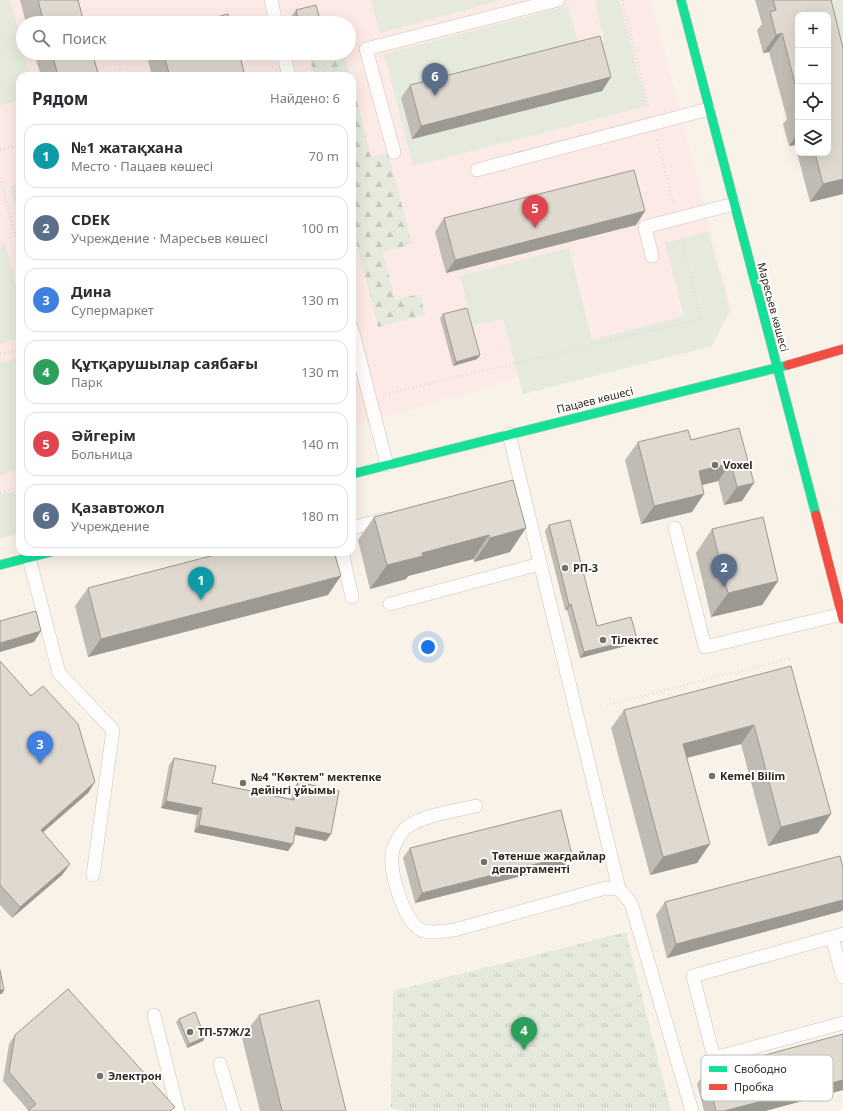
<!DOCTYPE html>
<html lang="ru">
<meta charset="utf-8">
<style>
body{margin:0;font-family:"Noto Sans",sans-serif;background:#f7f7f7;color:#2b2b33}
.controls{position:absolute;right:12px;top:12px;display:grid;overflow:hidden;border-radius:8px;box-shadow:0 4px 16px #0002}
.controls button{width:36px;height:36px;display:grid;place-items:center;padding:0;border:0;border-bottom:1px solid #e1e1e2;background:#fff;color:#2b2b33;font:20px sans-serif}
.you{position:absolute;left:428px;top:647px;width:14px;height:14px;margin:-10px;border:3px solid #fff;border-radius:50%;background:#1a73e8;box-shadow:0 0 0 6px #1a73e833}
.badge{display:grid;place-items:center;width:26px;height:26px;border-radius:50%;background:#0f766e;color:#fff;font-size:13px;font-weight:700}
.pin{position:absolute;translate:-50% -33px;filter:drop-shadow(0 1px 2px #0008)}
.pin::after{content:'';position:absolute;top:21px;width:14px;height:12px;background:inherit;clip-path:polygon(0 0,100% 0,50% 100%)}
.list{margin:0;padding:0;list-style:none}
h2{display:flex;justify-content:space-between;align-items:center;height:52px;margin:0;padding:0 16px;font-size:17px}
h2 small{font-size:13px;font-weight:400;color:#7c7c81}
.list li{display:grid;grid-template-columns:26px 1fr auto;gap:12px;align-items:center;box-sizing:border-box;height:64px;margin:0 8px 8px;padding:0 8px;border:1px solid #e1e1e2;border-radius:12px}
.list b{display:block;font-size:15px;white-space:nowrap}
.list p{margin:0;font-size:13px;white-space:nowrap;color:#7c7c81}
.list em{font-size:13px;font-style:normal;color:#7c7c81}
.icon{flex:none;width:22px;height:22px;fill:none;stroke:currentColor;stroke-width:2;stroke-linecap:round;stroke-linejoin:round}
.map{position:relative;flex:none;width:843px;height:1111px;overflow:hidden}
.search{position:absolute;background:#fff;box-shadow:0 4px 16px #0002;left:16px;top:16px;width:340px;height:44px;display:flex;align-items:center;gap:10px;box-sizing:border-box;padding:0 14px;border-radius:22px;color:#7c7c81;font-size:15px}
.panel{position:absolute;background:#fff;box-shadow:0 4px 16px #0002;left:16px;top:72px;width:340px;height:484px;border-radius:12px}
.map>svg:first-child{display:block}
.commercial{fill:#fbeae6;fill-rule:evenodd}
.grass{fill:#e5eadd}
.forest{fill:url(#forest-firs)}
.park{fill:url(#park-tufts)}
.lines{fill:none;stroke-linecap:round;stroke-linejoin:round}
.lane-casing{stroke:#cac4bb;stroke-width:14}
.fast-casing{stroke:#cac4bb;stroke-width:10}
.jam-casing{stroke:#cac4bb;stroke-width:10}
.path{stroke:#e1dfdc;stroke-width:2.5;stroke-dasharray:1 3;stroke-linecap:butt}
.lane{stroke:#fefdfc;stroke-width:13}
.fast{stroke:#16e098;stroke-width:9}
.jam{stroke:#f24e42;stroke-width:9}
.wall{fill:#c0bbb3;fill-rule:evenodd}
.shaded-wall{fill:#9c9892}
.building{fill:#dfd9d0;stroke:#9c9892}
.poi-dot{fill:#777066;stroke:#fff;stroke-width:1.5}
.labels{text-anchor:middle;stroke-width:4;stroke-linejoin:round;paint-order:stroke}
.street-label{font-size:11px;fill:#312a20;stroke:#fff}
.poi-label{font-size:11px;font-weight:bold;fill:#312a20;stroke:#fff;text-anchor:start}
.key{fill:#fff;stroke:#c1bfbc;stroke-width:1}
.key-label{font-size:11px;fill:#312a20}
</style>
<div class="map">
<svg width="843" height="1111" viewBox="0 0 843 1111">
<defs>
<pattern id="forest-firs" width="22" height="20" patternUnits="userSpaceOnUse"><rect width="22" height="20" fill="#e5eadd"/><path d="M5 1l3.5 6h-7zM16 11l3.5 6h-7z" fill="#c5c9bd"/></pattern>
<pattern id="park-tufts" width="24" height="20" patternUnits="userSpaceOnUse"><rect width="24" height="20" fill="#e5eadd"/><path d="M3 7l-1-3M5 7V3M7 7l1-3M15 17l-1-3M17 17v-4M19 17l1-3" fill="none" stroke="#c5c9bd"/></pattern>
</defs>
<rect width="100%" height="100%" fill="#f8f2e9"/>
<path class="commercial" d="M 0,0 L 651,0 L 733,316 L 352,426 L 352,76 L 20,76 L 20,522 L 0,528 ZM 23,23 L 349,23 L 349,53 L 23,53 Z"/>
<g class="grass">
<polygon points="0,0 10,0 23,49 23,53 24,53 30,76 20,76 20,100 0,105"/>
<polygon points="371,0 501,0 380,33"/>
<polygon points="598,0 619,0 647,106 413,166 384,54 568,6 580,49 605,42 595,1"/>
<polygon points="829,0 843,0 843,55"/>
<polygon points="20,183 20,223 10,186"/>
<polygon points="708,232 730,310 712,346 523,394 503,319 473,326 460,276 569,248 592,340 684,316 665,243"/>
<polygon points="4,241 20,300 20,338 0,344 0,250"/>
<polygon points="20,358 20,469 0,475 0,363"/>
<polygon points="20,490 20,533 0,538 0,495"/>
</g>
<g class="forest">
<polygon points="312,53 344,53 350,76 314,76 309,54"/>
<polygon points="352,82 371,157 388,153 412,244 383,252 395,300 420,294 425,315 378,327 352,225"/>
</g>
<polygon class="park" points="626,932 671,1111 405,1111 391,1108 393,991"/>
<g class="lines">
<defs>
<g id="lane">
<polyline points="271,0 276,23"/>
<polyline points="283,53 289,76"/>
<polyline points="394,152 366,49 558,0"/>
<polyline points="477,170 709,109"/>
<polyline points="652,256 645,227 734,204"/>
<polyline points="352,329 387,465"/>
<polyline points="509,434 619,889"/>
<polyline points="352,528 385,519"/>
<polyline points="675,528 705,647 842,614"/>
<polyline points="342,552 352,597"/>
<polyline points="29,558 59,673 113,730 93,875"/>
<polyline points="390,604 540,564"/>
<path d="M 476,806 C 456,811 414,816 402,832 C 398,837 392,849 392,855 C 390,874 403,916 418,928 C 426,935 444,931 454,930 L 606,888 L 619,889 L 631,903 L 692,1111"/>
<polyline points="843,934 693,976 714,1058 843,1023"/>
<polyline points="832,938 843,977"/>
<polyline points="154,1015 178,1111"/>
<polyline points="220,1064 234,1111"/>
</g>
<g id="fast">
<polyline points="681,0 816,515"/>
<polyline points="352,474 788,365"/>
<polyline points="0,565 51,552"/>
</g>
<g id="jam">
<polyline points="788,365 843,349"/>
<polyline points="816,515 843,619"/>
</g>
</defs>
<use href="#lane" class="lane-casing"/>
<use href="#fast" class="fast-casing"/>
<use href="#jam" class="jam-casing"/>
<g class="path">
<polyline points="622,0 649,108"/>
<polyline points="116,53 122,76"/>
<polyline points="657,140 673,203"/>
<polyline points="0,150 20,145"/>
<polyline points="0,178 20,253"/>
<polyline points="0,354 20,349"/>
<polyline points="385,394 701,319 681,235"/>
<polyline points="0,492 20,487"/>
<polyline points="606,705 792,658"/>
<polyline points="577,1031 593,1019 641,999"/>
</g>
<use href="#lane" class="lane"/>
<use href="#fast" class="fast"/>
<use href="#jam" class="jam"/>
</g>
<g class="wall">
<polygon points="20,0 78,0 84,23 26,23"/>
<path d="M 755,0 L 831,0 L 843,194 L 810,202 L 795,145 L 789,146 L 783,124 L 787,119 L 769,52 L 763,53 L 757,30 L 762,24 ZM 798,15 L 828,153 L 798,153 Z"/>
<polygon points="296,10 321,23 292,23 291,17"/>
<polygon points="34,53 92,53 99,76 41,76"/>
<polygon points="146,53 239,53 245,76 152,76"/>
<polygon points="611,77 602,91 412,139 401,98 410,85"/>
<polygon points="645,211 636,225 446,273 435,232 444,218"/>
<polygon points="443,314 480,355 477,359 453,366 440,318"/>
<polygon points="739,428 742,501 724,505 718,481 702,485 692,512 641,524 625,460 638,442 691,440"/>
<polygon points="513,480 510,552 474,562 473,559 408,576 406,579 370,589 358,540 374,517"/>
<polygon points="549,525 597,626 633,644 580,658 567,610 565,610 545,531"/>
<polygon points="712,529 778,581 762,605 711,617 696,553"/>
<polygon points="88,588 328,595 88,657 75,606"/>
<polygon points="0,661 88,793 43,832 70,864 62,875 12,918 0,905"/>
<polygon points="791,666 818,833 768,846 741,744 687,758 697,863 650,875 611,728 624,710"/>
<polygon points="174,758 212,783 291,799 293,789 298,782 331,834 326,841 295,834 288,851 194,832 197,815 161,808 169,765"/>
<polygon points="410,848 565,865 415,903 403,858"/>
<polygon points="843,868 843,909 842,911 667,958 656,915 665,902"/>
<polygon points="259,1015 346,1111 260,1111 242,1038"/>
<polygon points="179,1019 203,1041 187,1048 176,1022"/>
<polygon points="843,1034 843,1090 765,1111 704,1111 697,1084 706,1071"/>
<polygon points="15,1035 172,1111 28,1110 3,1081 9,1044"/>
</g>
<g class="shaded-wall">
<polygon points="782,33 769,52 763,53 776,35"/>
<polygon points="611,77 602,91 412,139 421,126"/>
<polygon points="798,133 798,141 795,145 789,146"/>
<polygon points="843,179 843,194 810,202 823,184"/>
<polygon points="645,211 636,225 446,273 455,260"/>
<polygon points="480,355 477,359 453,366 456,362"/>
<polygon points="731,463 718,481 686,489 699,471"/>
<polygon points="754,483 742,501 724,505 737,487"/>
<polygon points="704,494 692,512 641,524 654,506"/>
<polygon points="526,528 510,552 474,562 490,538"/>
<polygon points="489,535 473,559 408,576 406,579 370,589 387,565 422,553"/>
<polygon points="341,576 328,595 88,657 101,639"/>
<polygon points="778,581 762,605 711,617 728,593"/>
<polygon points="571,604 567,610 565,610 569,605"/>
<polygon points="41,631 34,642 0,652 0,643"/>
<polygon points="637,639 633,644 580,658 584,652"/>
<polygon points="754,725 741,744 670,762 683,744"/>
<polygon points="95,782 88,793 33,841 41,830"/>
<polygon points="166,801 202,808 197,815 161,808"/>
<polygon points="831,814 818,833 768,846 781,827"/>
<polygon points="199,825 293,844 288,851 194,832"/>
<polygon points="296,827 331,834 326,841 291,834"/>
<polygon points="710,844 697,863 650,875 663,857"/>
<polygon points="572,855 565,865 415,903 422,893"/>
<polygon points="70,864 62,875 12,918 20,907"/>
<polygon points="843,900 843,909 842,911 667,958 676,944"/>
<polygon points="0,990 4,990 2,994 0,994"/>
<polygon points="205,1037 203,1041 187,1048 189,1044"/>
<polygon points="843,1080 843,1090 765,1111 724,1111"/>
</g>
<g class="building">
<polygon points="38,0 78,0 84,23 44,23"/>
<polygon points="773,0 831,0 843,48 843,179 823,184 815,153 828,153 828,15 798,15 798,95 782,33 776,35 770,12 776,10"/>
<polygon points="316,5 321,23 299,23 296,10"/>
<polygon points="228,14 231,23 194,23"/>
<polygon points="600,36 611,77 421,126 410,85"/>
<polygon points="52,53 92,53 99,76 58,76"/>
<polygon points="163,53 239,53 245,76 170,76"/>
<polygon points="798,105 798,115 796,106"/>
<polygon points="634,170 645,211 455,260 444,218"/>
<polygon points="467,308 480,355 456,362 443,314"/>
<polygon points="739,428 754,483 737,487 731,463 699,471 704,494 654,506 638,442 688,430 691,440"/>
<polygon points="513,480 526,528 490,538 489,535 422,553 423,556 387,565 374,517"/>
<polygon points="763,517 778,581 728,593 712,529"/>
<polygon points="570,520 597,626 631,617 637,639 584,652 571,604 569,605 549,525"/>
<polygon points="226,552 334,552 341,576 101,639 88,588"/>
<polygon points="36,611 41,631 0,643 0,621"/>
<polygon points="0,661 31,696 43,686 78,724 95,782 41,830 70,864 20,907 0,885"/>
<polygon points="791,666 831,814 781,827 754,725 683,744 710,844 663,857 624,710"/>
<polygon points="174,758 216,766 212,783 294,800 298,782 339,791 331,834 296,827 293,844 199,825 202,808 166,801"/>
<polygon points="561,810 572,855 422,893 410,848"/>
<polygon points="840,856 843,868 843,900 676,944 665,902"/>
<polygon points="0,970 4,990 0,990"/>
<polygon points="68,989 175,1107 170,1111 28,1111 36,1104 9,1072 15,1035"/>
<polygon points="319,1000 346,1111 282,1111 259,1015"/>
<polygon points="195,1012 205,1037 189,1044 179,1019"/>
<polygon points="843,1034 843,1080 724,1111 716,1111 706,1071"/>
</g>
<g class="poi-dot">
<circle cx="715" cy="465" r="4"/>
<circle cx="565" cy="568" r="4"/>
<circle cx="603" cy="640" r="4"/>
<circle cx="712" cy="776" r="4"/>
<circle cx="243" cy="783" r="4"/>
<circle cx="484" cy="862" r="4"/>
<circle cx="190" cy="1032" r="4"/>
<circle cx="100" cy="1076" r="4"/>
</g>
<g class="labels">
<g class="street-label">
<text transform="translate(773 307) rotate(75)" y="4">Маресьев көшесі</text>
<text transform="translate(595 400) rotate(-14)" y="4">Пацаев көшесі</text>
</g>
<g class="poi-label">
<text x="723" y="469">Voxel</text>
<text x="573" y="572">РП-3</text>
<text x="611" y="644">Тілектес</text>
<text x="720" y="780">Kemel Bilim</text>
<text x="251" y="781">№4 "Көктем" мектепке<tspan x="251" dy="13">дейінгі ұйымы</tspan></text>
<text x="492" y="860">Төтенше жағдайлар<tspan x="492" dy="13">департаменті</tspan></text>
<text x="198" y="1036">ТП-57Ж/2</text>
<text x="108" y="1080">Электрон</text>
</g>
</g>
<rect x="701" y="1055" width="132" height="46" rx="6" class="key"/>
<rect x="709" y="1066" width="18" height="6" fill="#16e098"/>
<rect x="709" y="1084" width="18" height="6" fill="#f24e42"/>
<g class="key-label">
<text x="734" y="1073">Свободно</text>
<text x="734" y="1091">Пробка</text>
</g>
</svg>
<div class="controls">
<button>+</button>
<button>−</button>
<button><svg class="icon" aria-label="locate" viewBox="0 0 24 24"><circle cx="12" cy="12" r="6"/><path d="M12 2v4M12 18v4M2 12h4M18 12h4"/></svg></button>
<button><svg class="icon" aria-label="layers" viewBox="0 0 24 24"><path d="M12 4l9 5-9 5-9-5zM3 14l9 5 9-5"/></svg></button>
</div>
<div class="you"></div>
<div class="pin badge" style="left:201px;top:600px;background:#0f9aa8">1</div>
<div class="pin badge" style="left:724px;top:587px;background:#5c6f8a">2</div>
<div class="pin badge" style="left:40px;top:764px;background:#3f7fe0">3</div>
<div class="pin badge" style="left:524px;top:1050px;background:#2e9e5b">4</div>
<div class="pin badge" style="left:535px;top:228px;background:#e0444e">5</div>
<div class="pin badge" style="left:435px;top:96px;background:#5c6f8a">6</div>
<div class="search"><svg class="icon" aria-label="search" viewBox="0 0 24 24"><circle cx="10" cy="10" r="6"/><path d="M15 15l6 6"/></svg>Поиск</div>
<section class="panel">
<h2>Рядом<small>Найдено: 6</small></h2>
<ul class="list">
<li><span class="badge" style="background:#0f9aa8">1</span><div><b>№1 жатақхана</b><p>Место · Пацаев көшесі</p></div><em>70 m</em></li>
<li><span class="badge" style="background:#5c6f8a">2</span><div><b>CDEK</b><p>Учреждение · Маресьев көшесі</p></div><em>100 m</em></li>
<li><span class="badge" style="background:#3f7fe0">3</span><div><b>Дина</b><p>Супермаркет</p></div><em>130 m</em></li>
<li><span class="badge" style="background:#2e9e5b">4</span><div><b>Құтқарушылар саябағы</b><p>Парк</p></div><em>130 m</em></li>
<li><span class="badge" style="background:#e0444e">5</span><div><b>Әйгерім</b><p>Больница</p></div><em>140 m</em></li>
<li><span class="badge" style="background:#5c6f8a">6</span><div><b>Қазавтожол</b><p>Учреждение</p></div><em>180 m</em></li>
</ul>
</section>
</div>
